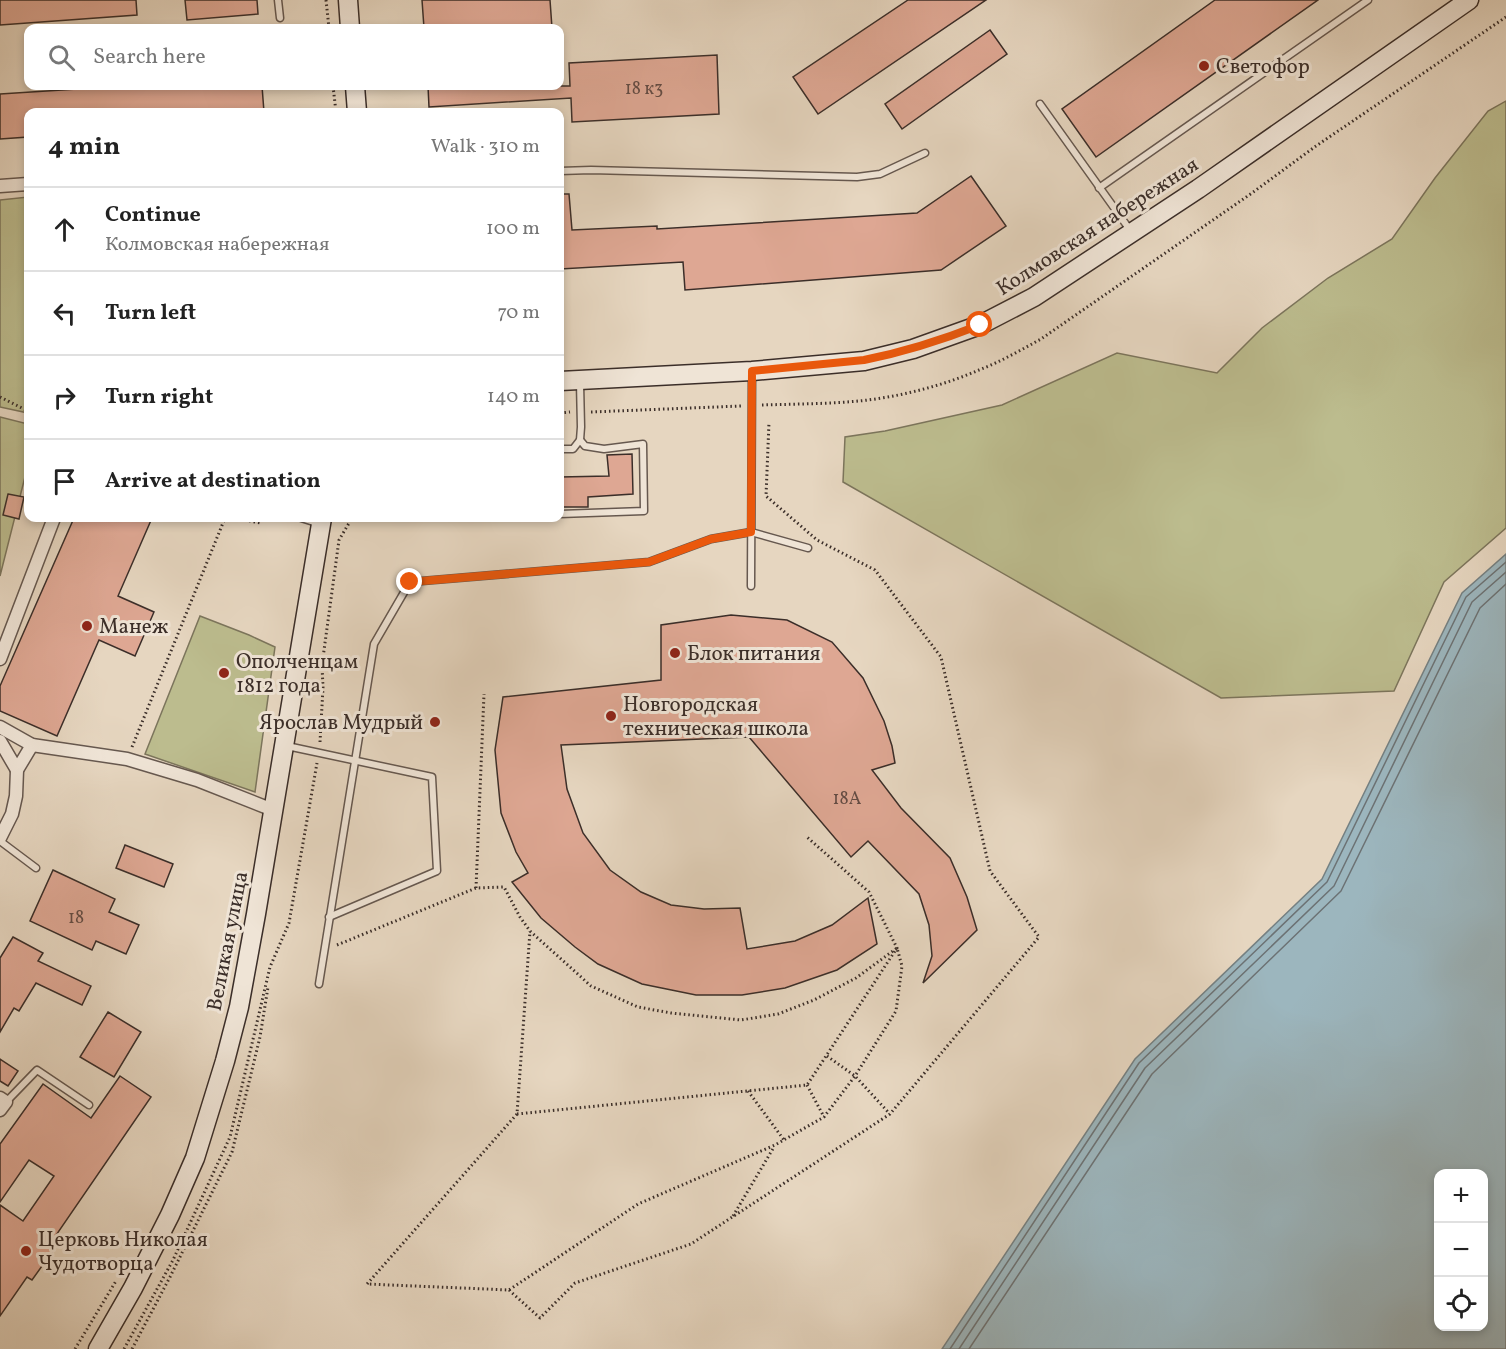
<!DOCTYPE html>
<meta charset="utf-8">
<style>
body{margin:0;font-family:Vollkorn,serif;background:#f2f2f2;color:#222}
.controls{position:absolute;right:18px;bottom:18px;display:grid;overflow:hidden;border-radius:12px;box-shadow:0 3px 9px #0003}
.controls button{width:54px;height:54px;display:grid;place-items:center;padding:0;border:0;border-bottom:2px solid #e0e0e0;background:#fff;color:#222;font:30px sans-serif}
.stop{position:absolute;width:18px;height:18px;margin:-14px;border:4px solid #ea580c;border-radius:50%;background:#fff}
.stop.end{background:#ea580c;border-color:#fff;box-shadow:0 2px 6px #0008}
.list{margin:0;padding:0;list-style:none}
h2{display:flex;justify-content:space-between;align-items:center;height:78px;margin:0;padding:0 24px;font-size:26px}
h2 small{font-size:20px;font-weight:400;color:#767676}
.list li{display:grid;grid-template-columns:39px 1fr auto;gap:18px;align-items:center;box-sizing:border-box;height:84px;padding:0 24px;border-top:2px solid #e0e0e0}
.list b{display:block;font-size:22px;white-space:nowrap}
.list p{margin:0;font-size:20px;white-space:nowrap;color:#767676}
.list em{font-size:20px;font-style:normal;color:#767676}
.icon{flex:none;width:33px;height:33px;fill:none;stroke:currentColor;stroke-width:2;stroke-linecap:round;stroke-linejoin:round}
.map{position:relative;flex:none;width:1506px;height:1349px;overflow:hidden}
.search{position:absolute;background:#fff;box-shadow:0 3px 9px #0003;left:24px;top:24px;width:540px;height:66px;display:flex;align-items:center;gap:15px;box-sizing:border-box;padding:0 21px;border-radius:12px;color:#767676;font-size:22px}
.panel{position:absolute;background:#fff;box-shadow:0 3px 9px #0003;left:24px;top:108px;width:540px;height:414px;border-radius:12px}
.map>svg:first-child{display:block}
.green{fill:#bcbc8e;stroke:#7c755c;stroke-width:1.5}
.water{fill:#9cb6be;stroke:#758082;stroke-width:1.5;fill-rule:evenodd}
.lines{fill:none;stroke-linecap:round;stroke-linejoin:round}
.shore{stroke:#6c7274;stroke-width:1.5}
.building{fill:#dea793;stroke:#3b2e29;stroke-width:1.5}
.service-casing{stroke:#66584f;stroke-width:9}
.minor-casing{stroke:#66584f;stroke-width:15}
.secondary-casing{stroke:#3b2e29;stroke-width:21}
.path{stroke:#3b2e29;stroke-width:3;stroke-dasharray:1.5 3;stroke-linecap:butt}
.service{stroke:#efe4d6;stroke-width:6}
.minor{stroke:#efe4d6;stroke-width:12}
.secondary{stroke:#efe4d6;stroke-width:18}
.route{stroke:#ea580c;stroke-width:8}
.poi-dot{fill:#8f2418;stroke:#efe4d6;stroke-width:2}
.labels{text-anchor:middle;stroke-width:6;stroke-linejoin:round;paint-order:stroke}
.number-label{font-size:18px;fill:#644c44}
.poi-label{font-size:21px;fill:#3b2e29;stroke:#efe4d6;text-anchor:start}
.street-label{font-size:21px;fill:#3b2e29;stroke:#efe4d6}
</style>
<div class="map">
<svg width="1506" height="1349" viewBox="0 0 1506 1349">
<rect width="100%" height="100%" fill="#e6d6c0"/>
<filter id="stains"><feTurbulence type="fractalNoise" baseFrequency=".00333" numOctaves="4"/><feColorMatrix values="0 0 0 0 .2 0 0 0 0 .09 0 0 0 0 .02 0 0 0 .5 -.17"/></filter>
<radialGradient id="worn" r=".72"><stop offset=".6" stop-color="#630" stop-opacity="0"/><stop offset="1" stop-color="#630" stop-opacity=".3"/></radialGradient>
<g class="green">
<polygon points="1506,101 1506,528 1444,582 1394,691 1221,698 843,482 845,437 885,431 1002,405 1117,353 1217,373 1262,328 1328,278 1392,239 1435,178 1488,111"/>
<polygon points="28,197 28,413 0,407 0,200"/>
<polygon points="0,417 28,424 28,465 0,576"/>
<polygon points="200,616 249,635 275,647 255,792 145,754"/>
</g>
<path class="water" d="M 1506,554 L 1506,1349 L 942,1349 L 1135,1059 L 1322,879 L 1462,593 ZM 1438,1174 L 1484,1174 L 1484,1326 L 1438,1326 Z"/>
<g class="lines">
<g class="shore">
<polyline points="950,1349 1139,1063 1327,882 1466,597 1506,562"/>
<polyline points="959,1349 1145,1068 1334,886 1472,602 1506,572"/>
<polyline points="969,1349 1152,1074 1341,891 1480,608 1506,584"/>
</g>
</g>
<g class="building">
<polygon points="0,0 136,0 137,15 0,25"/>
<polygon points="185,0 257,0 258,14 187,20"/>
<polygon points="422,0 550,0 552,28 424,28"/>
<polygon points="908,0 986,0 818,114 793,77"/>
<polygon points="1215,0 1318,0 1096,157 1062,109"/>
<polygon points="990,30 1007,54 902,129 885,104"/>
<polygon points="717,55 719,114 572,122 571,98 429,107 428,86 570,86 569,63"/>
<polygon points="124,86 262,86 264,112 28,112 28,137 0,139 0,94"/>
<polygon points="971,176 1006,226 941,270 685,290 683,262 560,269 560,194 569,194 572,230 657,226 657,229 917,213"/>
<polygon points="632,454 633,494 588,497 588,507 560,507 560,477 609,476 607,455"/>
<polygon points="8,494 24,497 19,519 3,515"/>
<polygon points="74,518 152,518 118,596 154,612 135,656 99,640 57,736 0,711 0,686"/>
<polygon points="731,615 787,620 832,642 863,678 884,721 892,746 895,763 872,770 901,808 950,858 967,897 977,930 923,983 932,956 929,925 919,894 868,841 851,857 749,737 561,745 567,789 583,833 610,870 641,892 671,905 704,909 740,908 747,949 795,941 832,925 868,898 877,944 837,970 785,988 742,995 696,995 642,984 598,964 575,947 541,918 512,882 528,873 516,852 501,813 495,750 503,697 661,680 661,625"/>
<polygon points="125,845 173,864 164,887 116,868"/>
<polygon points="53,870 115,899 109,912 139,925 126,954 96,941 92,950 30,921"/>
<polygon points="13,937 43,953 38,961 91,986 82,1005 36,983 19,1011 14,1008 0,1032 0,958"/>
<polygon points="108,1012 141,1032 114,1077 80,1057"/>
<polygon points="0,1059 18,1071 8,1086 0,1081"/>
<polygon points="120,1076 151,1097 52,1241 57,1245 32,1280 27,1277 0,1316 0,1205 23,1221 54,1176 29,1160 0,1202 0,1144 43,1084 91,1118"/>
</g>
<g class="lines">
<defs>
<g id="service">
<polyline points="278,0 280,18"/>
<polyline points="1040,104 1130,230"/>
<polyline points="560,171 591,170 857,177 880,174 925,153"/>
<polyline points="1099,188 1368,0"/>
<polyline points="560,449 573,449 580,440 581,427 580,383"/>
<polyline points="560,514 644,511 643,444 604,449 585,446 580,440"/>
<polyline points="301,518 320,524"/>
<polyline points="751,586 752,373"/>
<polyline points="287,746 432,777 437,871 329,917"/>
<polyline points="0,841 36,868"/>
<polyline points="319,984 374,644 410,582 649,562 711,539 751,532 808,548"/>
<polyline points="6,1102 37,1070 89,1105"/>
</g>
<g id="minor">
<polyline points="0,186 28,184"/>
<polyline points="0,659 54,518"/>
<polyline points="0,727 32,745 127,759 197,780 273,810"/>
<polyline points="0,741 17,770"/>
<polyline points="0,838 12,814 16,796 17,770 32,745"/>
<polyline points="0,1098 6,1102 0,1110"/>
</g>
<g id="secondary">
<polyline points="348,0 350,28"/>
<polyline points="355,86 357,112"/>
<polyline points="560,381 752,371 864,361 913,349 980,325 1034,297 1198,189 1469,0"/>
<polyline points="98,1349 133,1288 170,1215 195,1158 225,1061 239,1007 256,914 322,518"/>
</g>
</defs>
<use href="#service" class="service-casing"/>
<use href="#minor" class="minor-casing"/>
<use href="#secondary" class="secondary-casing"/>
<g class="path">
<polyline points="326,0 329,28"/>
<polyline points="333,86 336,112"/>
<polyline points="0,397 28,411"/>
<path d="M 762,405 C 794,404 827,404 859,401 C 899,397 942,386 979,370 C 1000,362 1021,350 1041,339 L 1252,193 L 1316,146 L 1506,17"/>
<polyline points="591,412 741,406"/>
<polyline points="560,413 570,412"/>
<polyline points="236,518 260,523"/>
<polyline points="320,742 323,688 322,665 339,540 352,518"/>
<polyline points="132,747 225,518"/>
<polyline points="476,888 484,694"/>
<polyline points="337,945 476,888 504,887 520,917 530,931 591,986 638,1007 671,1013 741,1020 778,1014 814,1000 856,978 897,948 902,966 896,1011 855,1076 824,1117 775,1145 638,1204 509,1290 367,1284 517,1114 530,931"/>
<polyline points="827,1056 855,1076 889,1113"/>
<polyline points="807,1085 824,1117"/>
<polyline points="748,1091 784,1140"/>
<polyline points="517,1114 807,1085 897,948 869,892 807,837"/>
<polyline points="733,1216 774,1147"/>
<polyline points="509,1290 540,1318 575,1283 691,1244 890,1114 1039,937 990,871 941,657 875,570 817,540 766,496 769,422"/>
<polyline points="75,1349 116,1281"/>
<polyline points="124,1349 173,1260 230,1137 270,967 289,923 317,763"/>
<polyline points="132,1349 170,1277 232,1152 260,1037 268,987"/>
</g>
<use href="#service" class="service"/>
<use href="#minor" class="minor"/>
<use href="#secondary" class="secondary"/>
</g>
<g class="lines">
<path class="route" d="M 410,582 L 649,562 L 711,539 L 751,532 L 752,371 L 864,360 C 904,352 942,340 980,325"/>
</g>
<g class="poi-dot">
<circle cx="1204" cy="66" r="6"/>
<circle cx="87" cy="626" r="6"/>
<circle cx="675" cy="653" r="6"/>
<circle cx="224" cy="673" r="6"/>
<circle cx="611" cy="716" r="6"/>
<circle cx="435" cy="722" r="6"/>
<circle cx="26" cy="1251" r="6"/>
</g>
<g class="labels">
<g class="number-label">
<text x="644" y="94">18 к3</text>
<text x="847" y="804">18А</text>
<text x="76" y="923">18</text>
</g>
<g class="poi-label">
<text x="1216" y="73">Светофор</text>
<text x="99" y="633">Манеж</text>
<text x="687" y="660">Блок питания</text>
<text x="236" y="668">Ополченцам<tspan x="236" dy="24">1812 года</tspan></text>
<text x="623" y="711">Новгородская<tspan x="623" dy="24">техническая школа</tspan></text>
<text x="423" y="729" text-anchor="end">Ярослав Мудрый</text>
<text x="38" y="1246">Церковь Николая<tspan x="38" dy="24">Чудотворца</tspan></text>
</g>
<g class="street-label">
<text transform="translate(1097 226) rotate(-33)" y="7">Колмовская набережная</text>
<text transform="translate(227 941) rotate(-79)" y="7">Великая улица</text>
</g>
</g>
<rect width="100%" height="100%" filter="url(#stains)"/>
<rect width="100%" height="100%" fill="url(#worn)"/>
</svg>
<div class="controls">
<button>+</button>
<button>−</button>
<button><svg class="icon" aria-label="locate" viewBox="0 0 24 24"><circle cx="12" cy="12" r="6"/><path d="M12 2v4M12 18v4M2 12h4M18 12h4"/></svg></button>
</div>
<div class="stop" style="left:980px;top:325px"></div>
<div class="stop end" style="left:410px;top:582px"></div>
<div class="search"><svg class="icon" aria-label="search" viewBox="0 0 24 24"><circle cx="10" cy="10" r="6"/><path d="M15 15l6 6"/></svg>Search here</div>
<section class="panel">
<h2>4 min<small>Walk · 310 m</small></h2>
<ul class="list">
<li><svg class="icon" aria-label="ahead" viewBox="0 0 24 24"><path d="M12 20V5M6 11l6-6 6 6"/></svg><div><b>Continue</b><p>Колмовская набережная</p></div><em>100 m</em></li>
<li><svg class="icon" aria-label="left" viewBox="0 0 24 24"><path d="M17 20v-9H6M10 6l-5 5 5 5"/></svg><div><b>Turn left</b></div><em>70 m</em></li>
<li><svg class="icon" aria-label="right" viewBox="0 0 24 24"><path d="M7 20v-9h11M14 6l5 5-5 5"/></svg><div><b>Turn right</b></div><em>140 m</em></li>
<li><svg class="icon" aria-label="arrive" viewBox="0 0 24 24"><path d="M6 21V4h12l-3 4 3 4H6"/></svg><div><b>Arrive at destination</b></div></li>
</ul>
</section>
</div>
